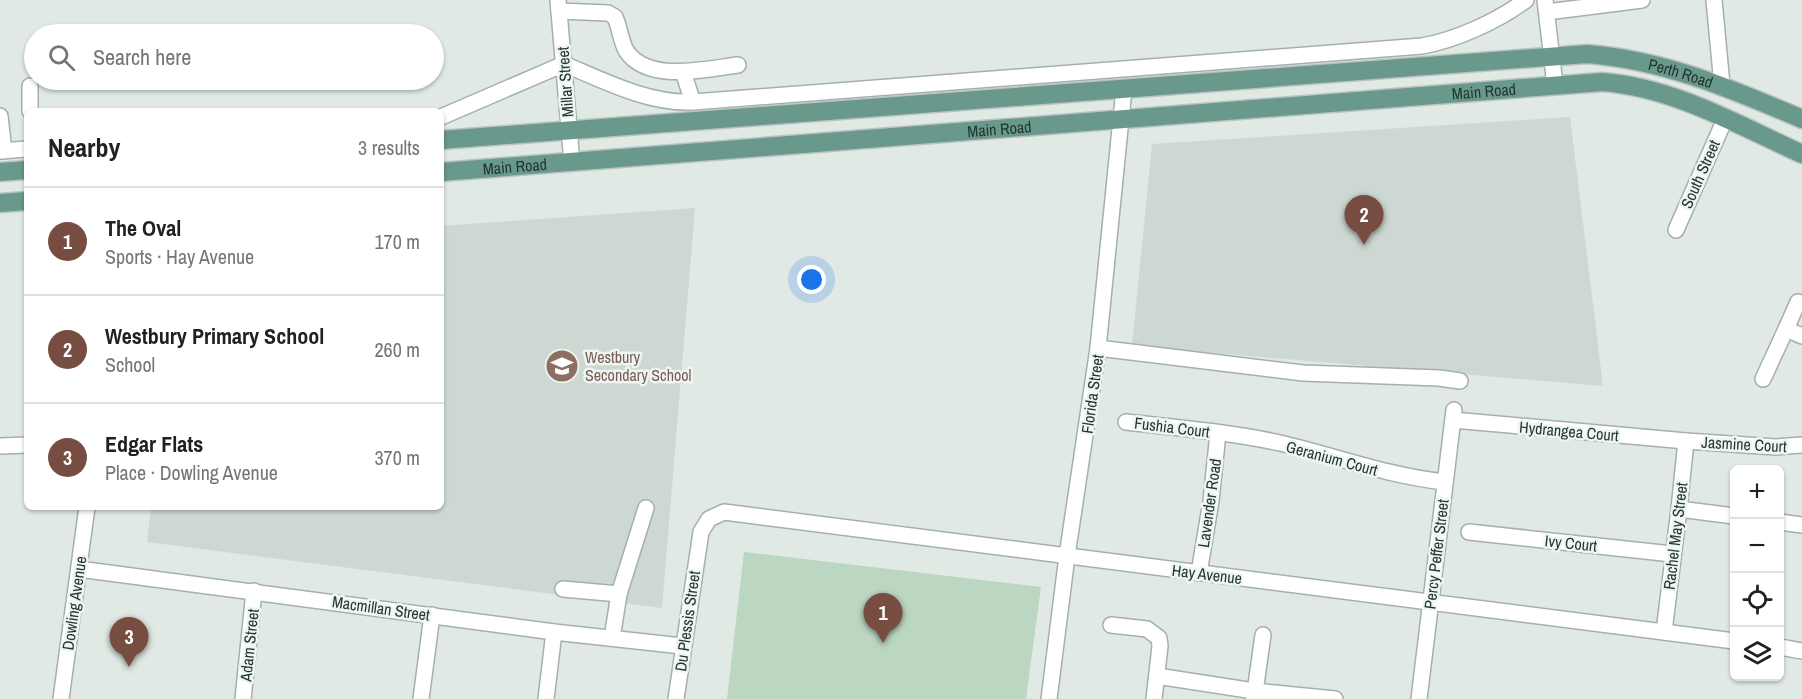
<!DOCTYPE html>
<meta charset="utf-8">
<style>
body{margin:0;font-family:"Archivo Narrow",sans-serif;background:#f2f2f2;color:#202124}
.controls{position:absolute;right:18px;bottom:18px;display:grid;overflow:hidden;border-radius:9px;box-shadow:0 2px 4px #0004}
.controls button{width:54px;height:54px;display:grid;place-items:center;padding:0;border:0;border-bottom:2px solid #e0e0e0;background:#fff;color:#202124;font:30px sans-serif}
.you{position:absolute;left:812px;top:280px;width:21px;height:21px;margin:-15px;border:4px solid #fff;border-radius:50%;background:#1a73e8;box-shadow:0 0 0 9px #1a73e833}
.badge{display:grid;place-items:center;width:39px;height:39px;border-radius:50%;background:#774d42;color:#fff;font-size:20px;font-weight:700}
.pin{position:absolute;translate:-50% -50px;filter:drop-shadow(0 2px 3px #0008)}
.pin::after{content:'';position:absolute;top:32px;width:21px;height:18px;background:inherit;clip-path:polygon(0 0,100% 0,50% 100%)}
.list{margin:0;padding:0;list-style:none}
h2{display:flex;justify-content:space-between;align-items:center;height:78px;margin:0;padding:0 24px;font-size:26px}
h2 small{font-size:20px;font-weight:400;color:#757577}
.list li{display:grid;grid-template-columns:39px 1fr auto;gap:18px;align-items:center;box-sizing:border-box;height:108px;padding:0 24px;border-top:2px solid #e0e0e0}
.list b{display:block;font-size:22px;white-space:nowrap}
.list p{margin:0;font-size:20px;white-space:nowrap;color:#757577}
.list em{font-size:20px;font-style:normal;color:#757577}
.icon{flex:none;width:33px;height:33px;fill:none;stroke:currentColor;stroke-width:2;stroke-linecap:round;stroke-linejoin:round}
.map{position:relative;flex:none;width:1802px;height:699px;overflow:hidden}
.search{position:absolute;background:#fff;box-shadow:0 2px 4px #0004;left:24px;top:24px;width:420px;height:66px;display:flex;align-items:center;gap:15px;box-sizing:border-box;padding:0 21px;border-radius:33px;color:#757577;font-size:22px}
.panel{position:absolute;background:#fff;box-shadow:0 2px 4px #0004;left:24px;top:108px;width:420px;height:402px;border-radius:9px}
.map>svg:first-child{display:block}
.built{fill:#ced8d3}
.green{fill:#bbd7c2}
.lines{fill:none;stroke-linecap:round;stroke-linejoin:round}
.minor-casing{stroke:#a4b0ab;stroke-width:18}
.major-casing{stroke:#bdc3c1;stroke-width:21}
.minor{stroke:#fff;stroke-width:15}
.major{stroke:#69998c;stroke-width:18}
.labels{text-anchor:middle;stroke-width:5;stroke-linejoin:round;paint-order:stroke}
.street-label{font-size:16px;fill:#233731;stroke:#eff6f2}
.education-label{font-size:16px;fill:#785e54;stroke:#eff6f2;text-anchor:start}
</style>
<div class="map">
<svg width="1802" height="699" viewBox="0 0 1802 699">
<rect width="100%" height="100%" fill="#e0e9e4"/>
<g class="built">
<polygon points="1570,117 1603,386 1132,346 1152,144"/>
<polygon points="695,208 662,608 147,542 151,507 441,507 441,226"/>
</g>
<polygon class="green" points="744,552 1041,587 1026,699 727,699"/>
<g class="lines">
<defs>
<g id="minor">
<polyline points="558,0 572,163"/>
<polyline points="1545,0 1555,85"/>
<polyline points="1714,0 1722,85"/>
<path d="M 559,11 L 608,13 L 615,17 C 620,28 621,43 627,52 C 649,83 706,69 738,65"/>
<polyline points="1547,12 1642,0"/>
<polyline points="683,72 693,102"/>
<polyline points="30,86 30,111"/>
<polyline points="0,116 4,151"/>
<path d="M 441,117 L 564,64 C 604,81 649,104 693,102 L 1422,46 C 1456,40 1498,21 1526,0"/>
<polyline points="0,151 27,149"/>
<polyline points="1676,230 1725,119"/>
<polyline points="1798,302 1786,329 1802,336"/>
<polyline points="1098,348 1303,373 1439,378 1460,381"/>
<polyline points="1763,379 1786,329"/>
<polyline points="1453,420 1686,441 1776,447 1802,445"/>
<path d="M 1126,422 C 1178,428 1230,432 1280,443 C 1336,456 1388,476 1445,482"/>
<polyline points="0,446 27,445"/>
<polyline points="1679,509 1734,516"/>
<polyline points="1780,522 1802,525"/>
<polyline points="1469,532 1672,554"/>
<polyline points="79,569 554,632 682,646"/>
<polyline points="1199,573 1211,501 1218,433"/>
<polyline points="563,589 619,594"/>
<polyline points="1111,625 1147,629 1159,638 1160,646 1154,699"/>
<polyline points="1664,632 1679,509 1686,441"/>
<polyline points="612,638 619,594 646,508"/>
<polyline points="1780,647 1802,651"/>
<polyline points="1157,676 1254,691 1335,699"/>
<polyline points="61,699 87,507"/>
<polyline points="243,699 254,591"/>
<polyline points="421,699 432,615"/>
<polyline points="546,699 554,632"/>
<polyline points="676,699 701,532 709,519 724,512 1734,641"/>
<polyline points="1049,699 1067,556 1098,348 1124,89"/>
<polyline points="1254,699 1263,635"/>
<polyline points="1419,699 1454,410"/>
</g>
<g id="major">
<path id="s1" d="M 441,140 L 1587,54 C 1664,60 1732,89 1802,119"/>
<polyline points="0,172 27,170"/>
<path id="s2" d="M 441,172 L 1602,82 C 1673,87 1738,125 1802,154"/>
<polyline points="0,203 27,201"/>
</g>
</defs>
<use href="#minor" class="minor-casing"/>
<use href="#major" class="major-casing"/>
<use href="#minor" class="minor"/>
<use href="#major" class="major"/>
</g>
<defs>
<symbol id="school-disc" viewBox="-11 -11 22 22"><circle r="9.5" fill="#8d6e63" stroke="#eff6f2"/><path d="M0-5L7-2L0 1L-7-2ZM-4 1L0 2.5L4 1V4Q0 6-4 4Z" fill="#fff"/></symbol>
</defs>
<g fill-rule="evenodd">
<use href="#school-disc" x="543" y="347" width="38" height="38"/>
</g>
<g class="labels">
<g class="street-label">
<text dy="6" stroke="none"><textPath href="#s1" startOffset="1245">Perth Road</textPath></text>
<text transform="translate(565 82) rotate(-94)" y="6">Millar Street</text>
<text dy="6" stroke="none"><textPath href="#s2" startOffset="1046">Main Road</textPath></text>
<text dy="6" stroke="none"><textPath href="#s2" startOffset="560">Main Road</textPath></text>
<text dy="6" stroke="none"><textPath href="#s2" startOffset="74">Main Road</textPath></text>
<text transform="translate(1700 174) rotate(-66)" y="6">South Street</text>
<text transform="translate(1092 394) rotate(-82)" y="6">Florida Street</text>
<text transform="translate(1172 427) rotate(7)" y="6">Fushia Court</text>
<text transform="translate(1569 431) rotate(5)" y="6">Hydrangea Court</text>
<text transform="translate(1744 444) rotate(3)" y="6">Jasmine Court</text>
<text transform="translate(1332 458) rotate(15)" y="6">Geranium Court</text>
<text transform="translate(1209 503) rotate(-82)" y="6">Lavender Road</text>
<text transform="translate(1675 536) rotate(-83)" y="6">Rachel May Street</text>
<text transform="translate(1571 543) rotate(6)" y="6">Ivy Court</text>
<text transform="translate(1436 554) rotate(-83)" y="6">Percy Peffer Street</text>
<text transform="translate(1207 574) rotate(7)" y="6">Hay Avenue</text>
<text transform="translate(74 603) rotate(-82)" y="6">Dowling Avenue</text>
<text transform="translate(381 608) rotate(8)" y="6">Macmillan Street</text>
<text transform="translate(687 621) rotate(-82)" y="6">Du Plessis Street</text>
<text transform="translate(249 645) rotate(-84)" y="6">Adam Street</text>
</g>
<g class="education-label">
<text x="585" y="363">Westbury<tspan x="585" dy="18">Secondary School</tspan></text>
</g>
</g>
</svg>
<div class="controls">
<button>+</button>
<button>−</button>
<button><svg class="icon" aria-label="locate" viewBox="0 0 24 24"><circle cx="12" cy="12" r="6"/><path d="M12 2v4M12 18v4M2 12h4M18 12h4"/></svg></button>
<button><svg class="icon" aria-label="layers" viewBox="0 0 24 24"><path d="M12 4l9 5-9 5-9-5zM3 14l9 5 9-5"/></svg></button>
</div>
<div class="you"></div>
<div class="pin badge" style="left:883px;top:643px">1</div>
<div class="pin badge" style="left:1364px;top:245px">2</div>
<div class="pin badge" style="left:129px;top:667px">3</div>
<div class="search"><svg class="icon" aria-label="search" viewBox="0 0 24 24"><circle cx="10" cy="10" r="6"/><path d="M15 15l6 6"/></svg>Search here</div>
<section class="panel">
<h2>Nearby<small>3 results</small></h2>
<ul class="list">
<li><span class="badge">1</span><div><b>The Oval</b><p>Sports · Hay Avenue</p></div><em>170 m</em></li>
<li><span class="badge">2</span><div><b>Westbury Primary School</b><p>School</p></div><em>260 m</em></li>
<li><span class="badge">3</span><div><b>Edgar Flats</b><p>Place · Dowling Avenue</p></div><em>370 m</em></li>
</ul>
</section>
</div>
